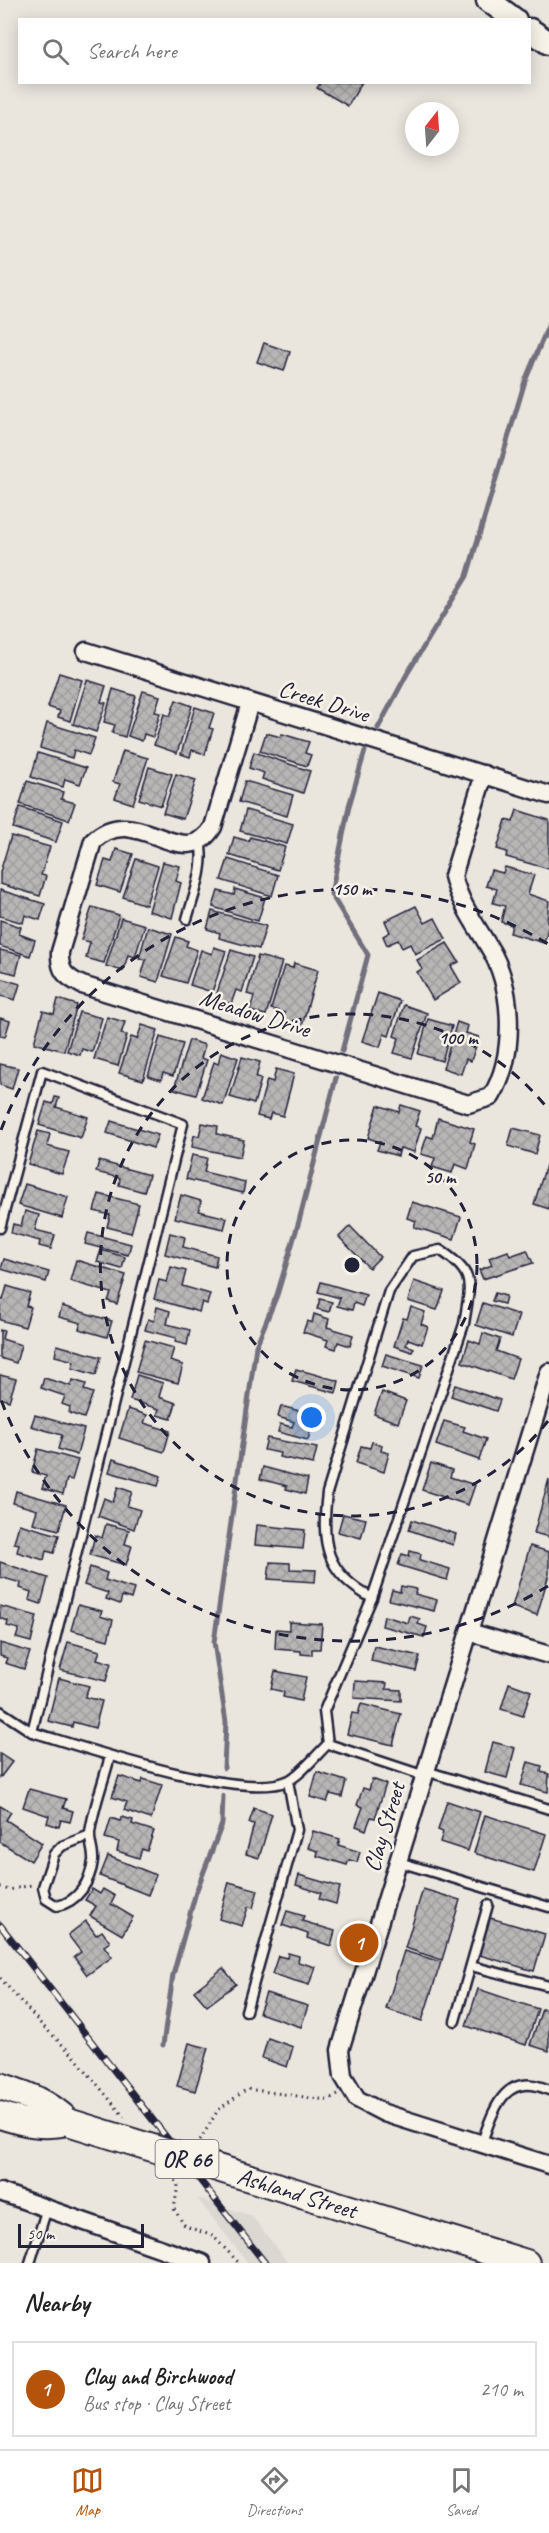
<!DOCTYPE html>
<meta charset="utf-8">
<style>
body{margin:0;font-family:Caveat,sans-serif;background:#f2f2f2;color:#222}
.compass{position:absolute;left:405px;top:102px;width:54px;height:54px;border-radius:50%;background:#fff;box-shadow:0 3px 15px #0003;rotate:17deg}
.scale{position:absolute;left:18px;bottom:15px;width:126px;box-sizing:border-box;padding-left:6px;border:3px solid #22223b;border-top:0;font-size:16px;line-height:21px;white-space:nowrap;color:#22223b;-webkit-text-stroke:4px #f7f3e8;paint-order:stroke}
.you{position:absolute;left:312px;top:1418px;width:21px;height:21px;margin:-15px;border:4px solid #fff;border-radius:50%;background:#1a73e8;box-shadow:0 0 0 9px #1a73e833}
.badge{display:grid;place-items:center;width:39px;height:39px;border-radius:50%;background:#b45309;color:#fff;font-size:20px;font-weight:700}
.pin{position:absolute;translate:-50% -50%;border:3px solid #fff;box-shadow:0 2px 6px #0006}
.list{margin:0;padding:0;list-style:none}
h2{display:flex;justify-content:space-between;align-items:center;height:78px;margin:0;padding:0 24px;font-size:26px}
h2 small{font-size:20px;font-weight:400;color:#767676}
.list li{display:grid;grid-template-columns:39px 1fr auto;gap:18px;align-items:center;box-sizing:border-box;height:96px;margin:0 12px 12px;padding:0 12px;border:2px solid #e0e0e0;border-radius:0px}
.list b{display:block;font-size:22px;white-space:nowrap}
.list p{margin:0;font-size:20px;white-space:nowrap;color:#767676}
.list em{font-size:20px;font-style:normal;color:#767676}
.icon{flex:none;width:33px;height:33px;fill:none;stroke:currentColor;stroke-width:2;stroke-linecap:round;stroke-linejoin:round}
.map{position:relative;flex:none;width:549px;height:2263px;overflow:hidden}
.search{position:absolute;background:#fff;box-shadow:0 3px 15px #0003;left:18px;right:18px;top:18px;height:66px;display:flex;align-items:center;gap:15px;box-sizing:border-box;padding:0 21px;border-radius:0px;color:#767676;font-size:22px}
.sheet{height:186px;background:#fff}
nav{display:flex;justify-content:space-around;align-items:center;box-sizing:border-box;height:84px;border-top:2px solid #e0e0e0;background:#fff;font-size:16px;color:#767676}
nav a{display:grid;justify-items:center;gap:3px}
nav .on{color:#b45309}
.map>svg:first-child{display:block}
.built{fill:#dbd8d2}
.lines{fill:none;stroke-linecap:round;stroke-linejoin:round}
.stream{stroke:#716f7b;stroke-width:5}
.building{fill:url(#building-cross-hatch);stroke:#22223b;stroke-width:1.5}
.lane-casing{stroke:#22223b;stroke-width:13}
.street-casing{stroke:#22223b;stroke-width:21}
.secondary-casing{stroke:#22223b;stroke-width:27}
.primary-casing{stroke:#22223b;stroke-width:30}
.path{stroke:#22223b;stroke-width:3;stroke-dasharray:1.5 4.5;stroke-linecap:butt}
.lane{stroke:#f7f3e8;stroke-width:8}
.street{stroke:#f7f3e8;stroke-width:16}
.secondary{stroke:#f7f3e8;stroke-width:22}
.primary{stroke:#f7f3e8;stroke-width:26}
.rail-casing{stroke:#22223b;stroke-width:7}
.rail{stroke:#f7f3e8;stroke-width:4.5;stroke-dasharray:14;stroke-linecap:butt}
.primary-bridge-casing{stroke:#22223b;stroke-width:30;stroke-linecap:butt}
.primary-bridge{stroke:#f7f3e8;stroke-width:26}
.ring{fill:none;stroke:#22223b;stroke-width:3;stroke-dasharray:10 8}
.labels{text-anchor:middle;stroke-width:5;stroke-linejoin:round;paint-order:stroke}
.shield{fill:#f7f3e8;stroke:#62616f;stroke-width:1.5}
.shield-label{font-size:22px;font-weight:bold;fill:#22223b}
.street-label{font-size:24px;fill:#22223b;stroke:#f7f3e8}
.centre{fill:#22223b;stroke:#f7f3e8;stroke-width:3}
.ring-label{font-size:18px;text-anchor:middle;font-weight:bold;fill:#22223b;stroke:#f7f3e8;stroke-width:5;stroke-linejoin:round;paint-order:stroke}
</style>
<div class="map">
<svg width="549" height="2263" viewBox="0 0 549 2263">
<defs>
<pattern id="building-cross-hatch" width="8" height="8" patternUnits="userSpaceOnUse" patternTransform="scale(1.5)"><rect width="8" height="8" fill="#b8b6b5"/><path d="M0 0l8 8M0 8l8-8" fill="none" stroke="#9e9c9d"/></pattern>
</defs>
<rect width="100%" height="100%" fill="#eae6de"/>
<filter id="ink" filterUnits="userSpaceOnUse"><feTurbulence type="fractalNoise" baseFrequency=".0167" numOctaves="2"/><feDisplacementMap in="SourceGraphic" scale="12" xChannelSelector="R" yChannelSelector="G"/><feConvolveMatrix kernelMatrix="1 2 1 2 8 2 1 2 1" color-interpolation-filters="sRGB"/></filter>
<g filter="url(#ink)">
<polygon class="built" points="197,2198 252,2216 288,2263 248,2263"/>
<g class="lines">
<g class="stream">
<polyline points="378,728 407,674 467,576 525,381 549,324"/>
<polyline points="342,1051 368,955 331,894 349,806 365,751"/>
<polyline points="224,1768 226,1722 214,1642 256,1346 277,1295 299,1221 336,1078"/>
<polyline points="163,2045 173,1975 196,1892 222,1824 223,1796"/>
</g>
</g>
<g class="building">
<polygon points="321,82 362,82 348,106 317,88"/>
<polygon points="264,343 290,352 284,371 257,362"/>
<polygon points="59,673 82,680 70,721 58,717 60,711 48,707"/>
<polygon points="87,680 106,686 101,702 106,703 96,732 73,724"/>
<polygon points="113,689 136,696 125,737 112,733 115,725 104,722"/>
<polygon points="143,691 160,696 155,712 160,713 153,737 144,734 142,741 128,736"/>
<polygon points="176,700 192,706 177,753 154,745 164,714 170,716"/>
<polygon points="195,707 214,713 209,728 213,729 205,754 192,750 190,757 181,754"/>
<polygon points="47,723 95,738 89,755 74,750 72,758 40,748"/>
<polygon points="266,733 281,737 282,734 309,742 305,753 311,755 307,766 260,751"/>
<polygon points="123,751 148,758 133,804 115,798 120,784 113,782"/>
<polygon points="254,752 310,771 303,793 262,779 264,773 249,768"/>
<polygon points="38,753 86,768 80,784 65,779 63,787 31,777"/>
<polygon points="149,767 172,774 161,806 139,799"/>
<polygon points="176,774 196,780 183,819 163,813"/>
<polygon points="27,781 63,792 61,799 75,803 69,820 20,804"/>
<polygon points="245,781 293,795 287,816 239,802"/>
<polygon points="20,807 63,821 56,842 13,828"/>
<polygon points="246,810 293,824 287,844 240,831"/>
<polygon points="517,810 549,820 549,869 506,857 507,852 497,849 506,820 513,822"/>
<polygon points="11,836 50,847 41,875 46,876 40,896 0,884 0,872"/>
<polygon points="234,837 248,841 250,837 285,847 278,870 229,855"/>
<polygon points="116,849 133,854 120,892 97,885 105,860 112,862"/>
<polygon points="136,859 158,866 146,905 123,897"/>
<polygon points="228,859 278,875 272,896 221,880"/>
<polygon points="163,862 180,866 176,881 181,883 172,918 149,911"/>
<polygon points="505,867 534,875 528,894 549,901 547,921 549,925 544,943 510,933 512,925 501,922 505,906 493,903 497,889 486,886 491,870 503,873"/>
<polygon points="235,889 265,898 258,921 213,907 218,891 234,895"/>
<polygon points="0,890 45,904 40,920 25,915 23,923 0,916"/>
<polygon points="416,906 425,923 435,918 446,939 415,954 410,944 402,948 398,940 387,945 383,936 390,932 385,921"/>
<polygon points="92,907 119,915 104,963 86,958 90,942 81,940"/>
<polygon points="212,911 266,926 259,949 219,938 220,933 207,929"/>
<polygon points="121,918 145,925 135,957 128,955 123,971 106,966"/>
<polygon points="0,920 21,927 19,934 35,940 30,956 0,946"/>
<polygon points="148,927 172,934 158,982 141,977 146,960 139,958"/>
<polygon points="176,937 188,941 186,946 197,950 186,983 163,976"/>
<polygon points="447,943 459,962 451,966 461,983 433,1000 417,972 422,969 417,960"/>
<polygon points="214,947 226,951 212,992 190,985 201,950 212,954"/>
<polygon points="0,950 21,955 16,974 0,970"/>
<polygon points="231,950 253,957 242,992 236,990 231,1004 215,999"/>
<polygon points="258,956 282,962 266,1015 250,1011 254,996 247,994"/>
<polygon points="294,963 318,970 302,1026 283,1021 285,1013 271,1009 284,966 293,968"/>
<polygon points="0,978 20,984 15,1000 1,996 0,998"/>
<polygon points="378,993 400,1001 389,1036 384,1034 380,1047 362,1041"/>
<polygon points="58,999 77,1005 64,1051 34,1043 43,1011 54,1014"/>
<polygon points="404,1005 427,1013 412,1058 394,1053 399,1038 394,1036"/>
<polygon points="79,1012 102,1018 92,1052 82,1049 80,1055 67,1051"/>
<polygon points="107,1017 125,1022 121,1034 127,1035 118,1066 94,1059"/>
<polygon points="0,1018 10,1021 5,1037 0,1036"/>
<polygon points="428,1019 452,1026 442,1061 418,1054"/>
<polygon points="457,1022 468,1026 466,1033 479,1037 471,1061 466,1059 461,1074 443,1068"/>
<polygon points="142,1025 158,1030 143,1080 119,1073 131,1037 137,1039"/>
<polygon points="160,1037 183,1044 173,1076 163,1073 161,1080 148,1076"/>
<polygon points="189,1040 205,1045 201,1058 207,1060 196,1095 174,1089"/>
<polygon points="221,1052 238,1058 223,1105 202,1098 214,1062 218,1064"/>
<polygon points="242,1057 260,1062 256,1078 261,1079 254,1104 230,1097"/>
<polygon points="0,1064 18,1068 12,1089 0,1085"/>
<polygon points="276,1069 294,1074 283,1116 271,1113 269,1119 257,1116 267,1080 273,1082"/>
<polygon points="55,1097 59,1098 56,1107 88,1117 81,1138 39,1125 46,1102 53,1104"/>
<polygon points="378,1105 399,1112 401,1105 420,1111 415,1126 421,1128 414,1152 400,1148 398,1156 377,1150 380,1142 368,1138"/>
<polygon points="438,1118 474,1129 470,1142 475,1144 468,1169 455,1164 452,1173 432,1167 435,1158 421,1154 427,1136 433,1138"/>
<polygon points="111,1121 158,1135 153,1148 107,1133"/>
<polygon points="202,1123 218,1126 217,1134 244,1140 240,1157 192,1147 194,1135 199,1136"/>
<polygon points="513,1128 540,1135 535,1154 508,1146"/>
<polygon points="38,1131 50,1134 47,1146 69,1152 62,1174 28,1164"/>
<polygon points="192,1155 207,1158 204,1172 245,1182 243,1193 186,1179"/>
<polygon points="99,1161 149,1175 144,1192 119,1185 120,1178 96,1172"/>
<polygon points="547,1162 549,1163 549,1209 534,1204"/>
<polygon points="25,1184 68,1197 62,1218 18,1205"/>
<polygon points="99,1194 139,1204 131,1233 107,1227 110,1215 94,1211"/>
<polygon points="181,1195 201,1201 199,1211 227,1218 224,1229 175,1218"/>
<polygon points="412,1202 461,1217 454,1239 414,1227 416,1221 407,1218"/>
<polygon points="25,1211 39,1215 35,1230 55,1235 51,1249 39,1246 40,1241 11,1233 13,1224 21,1226"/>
<polygon points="350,1226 380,1257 369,1268 339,1237"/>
<polygon points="88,1233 131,1244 128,1255 85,1244"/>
<polygon points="170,1233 185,1237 183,1247 217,1256 215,1267 165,1254"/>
<polygon points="101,1250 125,1257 122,1269 97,1262"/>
<polygon points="527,1250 533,1263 483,1279 479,1270 492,1265 489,1258 508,1251 510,1256"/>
<polygon points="4,1259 49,1272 46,1282 1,1269"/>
<polygon points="76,1260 126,1275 117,1304 108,1301 111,1293 70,1281"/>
<polygon points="171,1267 186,1271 182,1286 210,1294 207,1304 202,1302 199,1312 154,1299 159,1280 167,1282"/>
<polygon points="414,1281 444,1291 437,1310 408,1301"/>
<polygon points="321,1282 366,1295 362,1306 354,1303 352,1310 337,1306 340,1298 318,1292"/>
<polygon points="7,1286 30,1293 26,1306 31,1307 25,1327 0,1320 0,1299 3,1300"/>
<polygon points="495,1293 506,1296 504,1304 492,1301"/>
<polygon points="320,1299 332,1302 329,1312 317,1309"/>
<polygon points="483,1303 519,1315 512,1337 476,1325"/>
<polygon points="62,1306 112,1321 107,1337 79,1329 81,1323 59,1317"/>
<polygon points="157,1307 170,1311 167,1324 190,1330 187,1345 175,1342 176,1338 145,1330 148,1319 154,1321"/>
<polygon points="411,1307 425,1312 421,1324 428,1327 422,1344 408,1339 406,1345 414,1348 412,1352 394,1346 403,1318 407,1319"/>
<polygon points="314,1314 329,1319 327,1327 353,1335 350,1346 338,1342 336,1349 326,1346 328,1340 303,1332 307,1321 312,1323"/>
<polygon points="0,1330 4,1331 2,1339 21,1345 16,1363 0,1358"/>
<polygon points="483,1333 500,1339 496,1351 518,1359 511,1379 462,1362 469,1340 480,1344"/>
<polygon points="145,1340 174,1348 170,1361 183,1365 178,1383 136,1372"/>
<polygon points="57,1345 101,1357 96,1375 72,1368 74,1361 55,1356"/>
<polygon points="386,1354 423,1365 419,1378 382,1366"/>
<polygon points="296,1369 339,1381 336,1393 292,1381"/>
<polygon points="0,1375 16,1379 9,1401 0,1398"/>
<polygon points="137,1375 163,1383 159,1397 176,1403 171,1419 157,1415 159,1409 130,1400"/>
<polygon points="44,1378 71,1386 73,1380 86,1384 84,1390 93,1393 84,1418 69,1413 70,1407 62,1404 65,1396 41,1388"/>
<polygon points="455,1385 500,1400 496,1411 451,1396"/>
<polygon points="382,1392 406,1401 398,1423 374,1414"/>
<polygon points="281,1406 326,1418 324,1428 312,1425 308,1440 278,1432 280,1424 292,1427 294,1422 278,1417"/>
<polygon points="128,1409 147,1415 144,1423 170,1431 164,1452 119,1438"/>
<polygon points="35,1415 84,1429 77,1455 58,1449 62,1435 31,1426"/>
<polygon points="444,1421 465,1427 463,1431 486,1439 479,1460 436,1445"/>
<polygon points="267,1438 317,1448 313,1464 279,1457 280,1453 264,1450"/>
<polygon points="372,1442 382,1445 381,1451 389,1453 384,1472 356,1463 361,1446 370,1448"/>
<polygon points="38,1449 78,1460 72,1480 67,1479 63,1494 42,1488 46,1476 32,1472"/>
<polygon points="113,1459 161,1476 158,1486 109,1472"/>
<polygon points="431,1463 452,1470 450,1477 475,1485 468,1505 422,1490"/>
<polygon points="263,1467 308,1479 305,1494 286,1489 287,1486 260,1479"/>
<polygon points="549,1479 549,1537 534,1533"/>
<polygon points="118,1487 132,1492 127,1506 140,1510 134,1529 98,1516 104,1498 113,1502"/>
<polygon points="16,1491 66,1505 59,1530 33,1523 37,1510 13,1503"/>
<polygon points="343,1514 366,1519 361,1538 338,1532"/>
<polygon points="412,1520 456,1534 453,1545 409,1530"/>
<polygon points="19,1524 59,1535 54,1553 46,1551 44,1560 17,1552 19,1544 14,1543"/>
<polygon points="106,1524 129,1530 125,1544 132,1546 126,1565 90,1555 95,1535 102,1538"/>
<polygon points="257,1525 305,1530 303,1549 255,1545"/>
<polygon points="530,1546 549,1552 549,1574 537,1615 512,1607"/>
<polygon points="410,1551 421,1554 420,1560 450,1569 447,1580 398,1565 402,1554 409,1556"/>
<polygon points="0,1562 48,1578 41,1604 29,1600 31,1592 20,1588 21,1583 0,1577"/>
<polygon points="270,1562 290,1563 290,1569 316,1570 315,1582 268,1579"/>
<polygon points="90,1567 107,1573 105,1580 134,1589 131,1599 122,1596 120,1604 106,1599 108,1593 84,1585"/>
<polygon points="401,1586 416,1589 415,1594 437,1600 434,1611 389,1600 392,1590 400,1592"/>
<polygon points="78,1605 102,1611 100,1616 113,1620 108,1640 71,1630"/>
<polygon points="0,1606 37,1616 31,1642 16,1638 19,1629 7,1626 8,1621 0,1618"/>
<polygon points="384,1616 408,1623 410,1616 420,1619 418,1624 427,1627 424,1637 382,1626"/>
<polygon points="289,1622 322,1624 320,1649 312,1649 312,1655 301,1654 301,1651 275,1649 276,1629 289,1630"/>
<polygon points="68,1642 100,1651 97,1659 111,1663 106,1681 60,1670"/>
<polygon points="0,1643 30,1652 24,1669 5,1663 7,1658 0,1656"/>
<polygon points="374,1646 420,1656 416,1671 371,1661"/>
<polygon points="275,1671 306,1677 301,1701 283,1697 284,1692 271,1689"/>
<polygon points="59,1678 89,1686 85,1697 102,1701 95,1728 73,1722 72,1727 48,1721"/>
<polygon points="355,1681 387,1683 386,1689 401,1690 401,1701 354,1698"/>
<polygon points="509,1683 531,1691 523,1716 501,1709"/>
<polygon points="361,1704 401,1714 393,1745 347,1734 352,1713 358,1714"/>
<polygon points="493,1742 515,1748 507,1778 485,1772"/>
<polygon points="0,1754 12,1762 0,1778"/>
<polygon points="528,1762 542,1766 541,1772 549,1774 548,1792 521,1785"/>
<polygon points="317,1772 346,1781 342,1797 330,1794 327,1802 310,1797"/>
<polygon points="119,1776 142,1783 143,1779 162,1785 151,1819 124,1810 127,1802 112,1797"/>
<polygon points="372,1779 386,1784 375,1818 371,1817 366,1830 356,1826 363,1807 357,1805 363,1788 369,1790"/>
<polygon points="29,1789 66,1799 63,1808 73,1811 70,1822 61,1820 59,1827 47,1823 49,1816 23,1807"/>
<polygon points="447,1801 480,1812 468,1851 440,1842 443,1832 438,1830"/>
<polygon points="0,1806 11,1812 6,1820 42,1843 31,1861 0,1842"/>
<polygon points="254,1808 272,1814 259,1858 246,1854 254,1824 249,1823"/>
<polygon points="485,1815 546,1834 534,1872 474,1853"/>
<polygon points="122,1817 133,1820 132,1824 154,1831 147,1851 142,1849 139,1858 117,1851 119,1842 105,1838 111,1818 120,1821"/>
<polygon points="313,1831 340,1839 338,1845 360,1852 357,1862 349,1860 347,1865 317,1856 318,1851 308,1848"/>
<polygon points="108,1856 156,1875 148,1895 100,1876"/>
<polygon points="299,1875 340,1887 336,1904 319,1899 321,1893 296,1885"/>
<polygon points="229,1882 258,1890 253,1908 248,1907 242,1926 219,1919"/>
<polygon points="92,1889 100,1894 103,1889 115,1896 111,1904 133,1917 122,1935 90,1916 96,1906 85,1900"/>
<polygon points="423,1889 460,1900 442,1960 405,1948"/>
<polygon points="287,1911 304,1916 302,1921 335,1931 331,1946 307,1938 308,1934 282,1925"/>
<polygon points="487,1917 545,1934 534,1971 476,1954"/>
<polygon points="86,1921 96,1935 102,1931 110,1942 104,1946 112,1957 87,1975 74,1957 81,1952 68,1935"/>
<polygon points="404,1951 441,1962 422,2021 386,2009"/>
<polygon points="288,1953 299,1956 298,1962 315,1967 309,1985 272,1974 278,1956 287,1958"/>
<polygon points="223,1968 236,1984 207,2006 194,1991"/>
<polygon points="478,1989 538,2009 526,2045 466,2026"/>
<polygon points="266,1993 308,2006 301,2027 259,2013"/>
<polygon points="542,2009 549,2011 549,2051 530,2045"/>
<polygon points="268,2038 293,2047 287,2067 262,2058"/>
<polygon points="189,2043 208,2048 195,2091 177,2086"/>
</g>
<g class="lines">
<defs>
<g id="lane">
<path d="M 187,919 C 194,894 206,867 200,841"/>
<polyline points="0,1228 42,1071 183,1124 32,1732 0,1711"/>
<path d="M 440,1250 C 477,1274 470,1284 464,1324 L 372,1598 C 325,1573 321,1543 327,1493 L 389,1291 L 413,1256 Z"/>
<path d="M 32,1732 C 83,1747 241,1801 287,1781 C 299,1777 318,1753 328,1744 L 425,1776"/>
<polyline points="328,1744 324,1711 372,1598"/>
<polyline points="426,1771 549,1809"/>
<path d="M 90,1835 L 62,1846 L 54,1854 L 43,1887 L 46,1899 L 57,1906 C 78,1902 90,1882 93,1861 C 94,1852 89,1842 90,1833 C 93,1808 104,1781 110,1756"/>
<polyline points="399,1862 549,1907"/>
<polyline points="471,1966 549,1986"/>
<polyline points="246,2011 297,1830 288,1781"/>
<polyline points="455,2021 488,1905"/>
<path d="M 482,2142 C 494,2109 505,2070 549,2090"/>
<polyline points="30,2263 47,2208"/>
</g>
<g id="street">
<polyline points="86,651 549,795"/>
<path d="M 250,703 L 213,827 C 183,876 136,799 93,841 L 60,952 C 59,972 66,977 82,985 L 468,1104 L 491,1097 C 515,1058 514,995 493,954 C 479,929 460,905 453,876 L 484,774"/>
<polyline points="549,1372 340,2050 343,2076 357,2099 384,2113 549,2165"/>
<polyline points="469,1632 549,1655"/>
<polyline points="0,2192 202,2263"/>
</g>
<g id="secondary">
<polyline points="488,0 515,20"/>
<polyline points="530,30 549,43"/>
</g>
<g id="primary">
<path d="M 0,2086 C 27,2095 48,2102 68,2122"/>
<path d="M 0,2115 C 24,2123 43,2127 68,2122"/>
<polyline points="305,2195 526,2263"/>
</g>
</defs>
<use href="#lane" class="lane-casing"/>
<use href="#street" class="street-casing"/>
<use href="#secondary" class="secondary-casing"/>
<use href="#primary" class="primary-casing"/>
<g class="path">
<polyline points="0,1887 9,1890 31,1885"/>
<polyline points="0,1978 41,2024 74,2056 124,2117"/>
<polyline points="200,2140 218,2110 247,2089 326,2100 338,2095"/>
<polyline points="172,2175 178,2185 174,2209 185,2226 213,2236 239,2263"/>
</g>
<use href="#lane" class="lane"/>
<use href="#street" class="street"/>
<use href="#secondary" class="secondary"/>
<use href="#primary" class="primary"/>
<defs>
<polyline id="rail" points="0,1925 265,2263"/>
</defs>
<use href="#rail" class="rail-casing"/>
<use href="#rail" class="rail"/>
<defs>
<polyline id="primary-bridge" points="68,2122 305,2195"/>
</defs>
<use href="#primary-bridge" class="primary-bridge-casing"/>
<use href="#primary-bridge" class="primary-bridge"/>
</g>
</g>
<g class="ring">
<circle cx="352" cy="1265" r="125"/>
<path d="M548 1421A251 251 0 1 1 548 1109"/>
<path d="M548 1586A376 376 0 0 1 1 1400M1 1130A376 376 0 0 1 548 944"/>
</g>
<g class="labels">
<rect class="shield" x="155.5" y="2140" width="63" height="38" rx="4.5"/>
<g class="shield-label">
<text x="187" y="2167">OR 66</text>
</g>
<g class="street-label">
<text transform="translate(324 701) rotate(17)" y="8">Creek Drive</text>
<text transform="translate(255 1013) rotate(17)" y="8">Meadow Drive</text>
<text transform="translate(384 1827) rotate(-73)" y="8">Clay Street</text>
<text transform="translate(297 2193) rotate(17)" y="8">Ashland Street</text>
</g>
</g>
<circle cx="352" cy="1265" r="9" class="centre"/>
<g class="ring-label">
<text x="352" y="895">150 m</text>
<text x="458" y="1044">100 m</text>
<text x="440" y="1183">50 m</text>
</g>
</svg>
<svg class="compass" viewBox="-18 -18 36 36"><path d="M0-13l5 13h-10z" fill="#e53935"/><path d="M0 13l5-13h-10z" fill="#767676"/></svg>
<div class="scale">50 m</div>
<div class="you"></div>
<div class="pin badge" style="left:359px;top:1943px">1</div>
<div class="search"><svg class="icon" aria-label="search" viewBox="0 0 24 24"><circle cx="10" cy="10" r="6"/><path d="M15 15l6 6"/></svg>Search here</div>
</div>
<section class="sheet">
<h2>Nearby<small></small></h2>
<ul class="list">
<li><span class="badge">1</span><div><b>Clay and Birchwood</b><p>Bus stop · Clay Street</p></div><em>210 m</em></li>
</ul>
</section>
<nav>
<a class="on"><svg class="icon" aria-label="map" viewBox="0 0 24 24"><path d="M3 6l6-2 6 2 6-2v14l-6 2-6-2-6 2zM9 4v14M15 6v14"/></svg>Map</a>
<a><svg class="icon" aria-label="directions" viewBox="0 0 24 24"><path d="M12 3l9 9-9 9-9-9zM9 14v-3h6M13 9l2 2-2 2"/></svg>Directions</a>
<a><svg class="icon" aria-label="saved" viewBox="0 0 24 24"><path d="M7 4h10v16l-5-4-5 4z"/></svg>Saved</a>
</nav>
